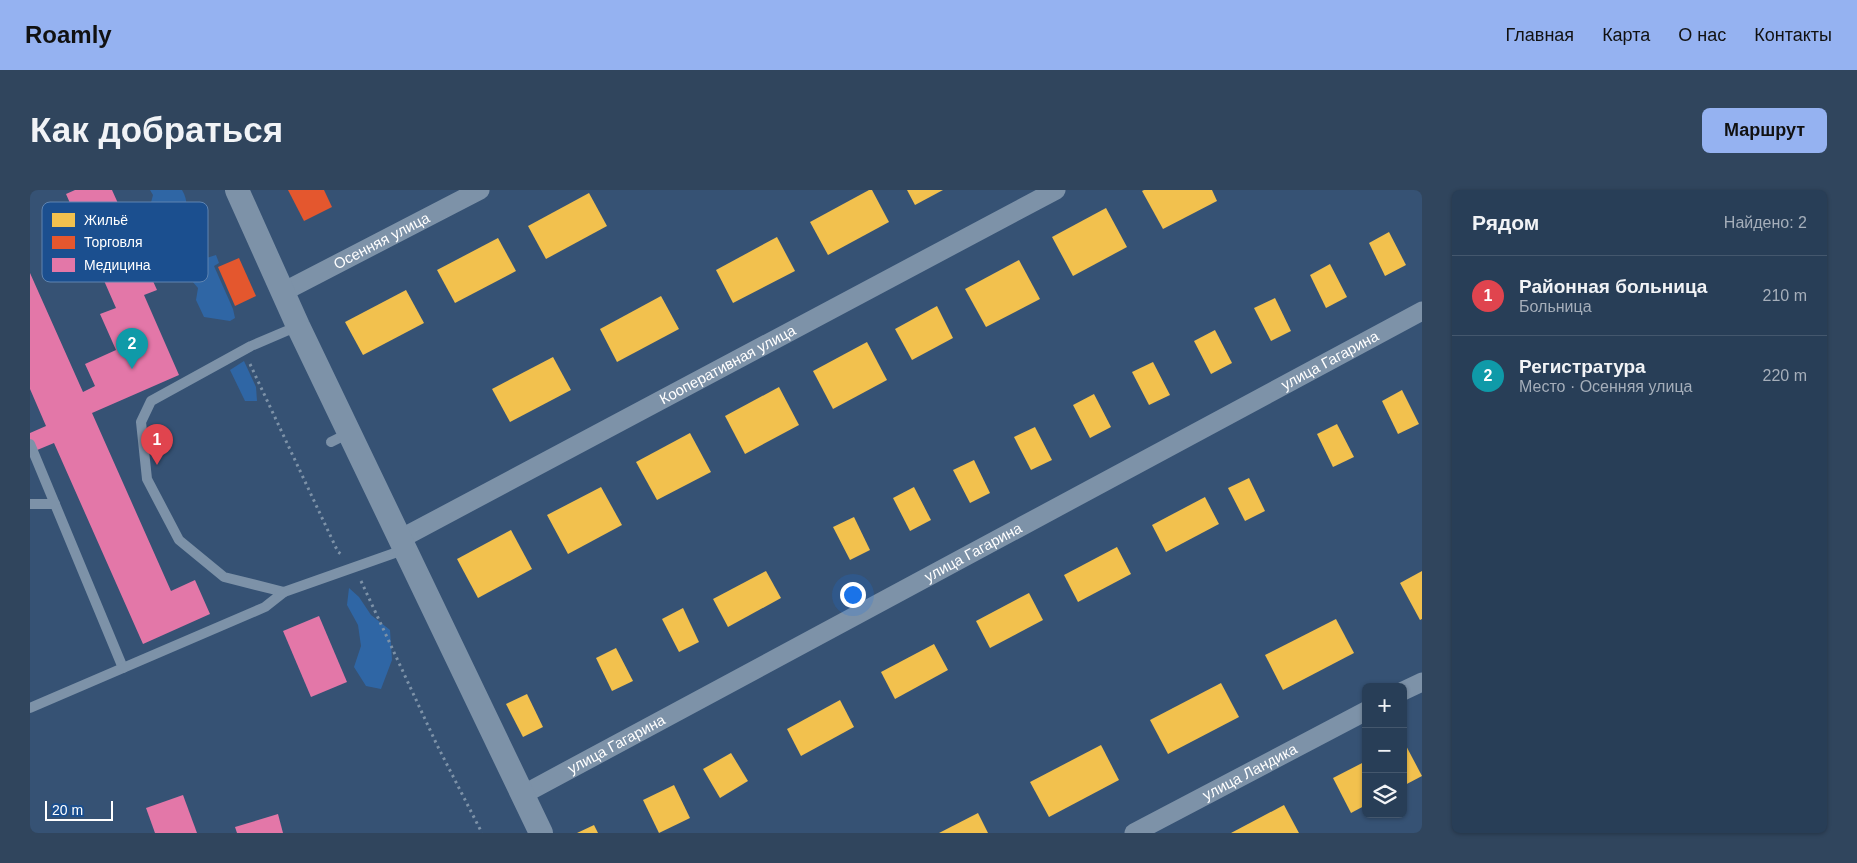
<!DOCTYPE html>
<html lang="ru">
<meta charset="utf-8">
<style>
body{margin:0;font-family:Helvetica,sans-serif;background:#30455d;color:#f1f3f6}
.controls{position:absolute;right:15px;bottom:15px;display:grid;overflow:hidden;border-radius:8px;box-shadow:0 1px 4px #0004}
.controls button{width:45px;height:45px;display:grid;place-items:center;padding:0;border:0;border-bottom:1px solid #44576d;background:#283e57;color:#f1f3f6;font:25px sans-serif}
.scale{position:absolute;left:15px;bottom:12px;width:68px;box-sizing:border-box;padding-left:5px;border:2px solid #fff;border-top:0;font-size:14px;line-height:18px;white-space:nowrap;color:#fff;-webkit-text-stroke:4px #1b4f8f;paint-order:stroke}
.you{position:absolute;left:822px;top:404px;width:18px;height:18px;margin:-12px;border:4px solid #fff;border-radius:50%;background:#1a73e8;box-shadow:0 0 0 8px #1a73e833}
.badge{display:grid;place-items:center;width:32px;height:32px;border-radius:50%;background:#95b2f1;color:#fff;font-size:16px;font-weight:700}
.pin{position:absolute;translate:-50% -41px;filter:drop-shadow(0 1px 2px #0008)}
.pin::after{content:'';position:absolute;top:26px;width:18px;height:15px;background:inherit;clip-path:polygon(0 0,100% 0,50% 100%)}
.list{margin:0;padding:0;list-style:none}
h2{display:flex;justify-content:space-between;align-items:center;height:65px;margin:0;padding:0 20px;font-size:21px}
h2 small{font-size:16px;font-weight:400;color:#a5aeba}
.list li{display:grid;grid-template-columns:32px 1fr auto;gap:15px;align-items:center;box-sizing:border-box;height:80px;padding:0 20px;border-top:1px solid #44576d}
.list b{display:block;font-size:19px;white-space:nowrap}
.list p{margin:0;font-size:16px;white-space:nowrap;color:#a5aeba}
.list em{font-size:16px;font-style:normal;color:#a5aeba}
.icon{flex:none;width:28px;height:28px;fill:none;stroke:currentColor;stroke-width:2;stroke-linecap:round;stroke-linejoin:round}
.map{position:relative;flex:none;width:1392px;height:643px;overflow:hidden;border-radius:8px}
header{display:flex;align-items:center;gap:30px;box-sizing:border-box;height:70px;padding:0 25px;background:#95b2f1;color:#111}
header strong{font-size:24px}
nav{display:flex;gap:28px;margin-inline-start:auto;font-size:18px}
.intro{display:flex;align-items:center;justify-content:space-between;box-sizing:border-box;height:120px;padding:0 30px}
h1{margin:0;font-size:35px}
.button{padding:12px 22px;border-radius:8px;background:#95b2f1;color:#111;font-size:18px;font-weight:700}
main{display:flex;gap:30px;padding:0 30px}
aside{flex:1;background:#283e57;border-radius:8px;box-shadow:0 1px 4px #0004}
.map>svg:first-child{display:block}
.green{fill:#2f66a5}
.homes{fill:#f2c14e}
.shops{fill:#e4572e}
.health{fill:#e377a8}
.lines{fill:none;stroke-linecap:round;stroke-linejoin:round}
.path{stroke:#7d92a8;stroke-width:3;stroke-dasharray:2.5 4;stroke-linecap:butt}
.service{stroke:#7d92a8;stroke-width:10}
.minor{stroke:#7d92a8;stroke-width:19}
.tertiary{stroke:#7d92a8;stroke-width:24}
.labels{text-anchor:middle;stroke-width:5;stroke-linejoin:round;paint-order:stroke}
.street-label{font-size:15px;fill:#fff;stroke:#1b4f8f}
.key{fill:#1b4f8f;stroke:#5f84b1;stroke-width:1}
.key-label{font-size:14px;fill:#fff}
</style>
<header>
<strong>Roamly</strong>
<nav><a>Главная</a><a>Карта</a><a>О нас</a><a>Контакты</a></nav>
</header>
<div class="intro"><h1>Как добраться</h1><a class="button">Маршрут</a></div>
<main>
<div class="map">
<svg width="1392" height="643" viewBox="0 0 1392 643">
<rect width="100%" height="100%" fill="#365274"/>
<g class="green">
<path d="M 120,0 L 152,0 C 162,16 154,37 146,53 L 137,48 L 121,69 L 115,53 L 128,34 L 119,20 L 123,5 Z"/>
<polygon points="186,65 189,73 184,76 203,119 205,128 200,131 174,127 166,110 168,98 162,91 154,75"/>
<polygon points="214,171 226,197 227,211 215,211 200,180"/>
<polygon points="319,398 329,407 341,425 360,440 362,470 351,499 336,496 324,477 331,456 328,435 317,415"/>
</g>
<g class="homes">
<polygon points="839,0 842,0 859,32 798,65 780,32"/>
<polygon points="877,0 913,0 885,15"/>
<polygon points="1114,0 1182,0 1187,11 1133,39 1112,1"/>
<polygon points="559,3 577,36 516,69 498,36"/>
<polygon points="1076,18 1097,57 1043,86 1022,47"/>
<polygon points="1359,42 1376,75 1355,86 1339,53"/>
<polygon points="747,47 765,81 703,113 686,80"/>
<polygon points="468,48 486,81 425,113 407,80"/>
<polygon points="989,70 1010,109 956,137 935,99"/>
<polygon points="1300,74 1317,107 1296,118 1280,85"/>
<polygon points="376,100 394,133 333,165 315,132"/>
<polygon points="631,106 649,139 587,172 570,139"/>
<polygon points="1245,108 1261,141 1241,151 1224,118"/>
<polygon points="907,116 923,148 882,170 865,139"/>
<polygon points="1185,140 1202,173 1181,184 1164,151"/>
<polygon points="837,152 857,190 803,219 783,181"/>
<polygon points="523,167 541,200 480,232 462,199"/>
<polygon points="1123,172 1140,205 1119,215 1102,182"/>
<polygon points="749,197 769,235 715,264 695,226"/>
<polygon points="1372,200 1389,234 1368,244 1352,211"/>
<polygon points="1064,204 1081,237 1060,248 1043,215"/>
<polygon points="1307,234 1324,267 1303,277 1287,244"/>
<polygon points="1005,237 1022,270 1001,280 984,247"/>
<polygon points="660,243 681,282 627,310 606,272"/>
<polygon points="944,270 960,303 940,313 923,280"/>
<polygon points="1219,288 1235,321 1215,331 1198,298"/>
<polygon points="571,297 592,335 538,364 517,325"/>
<polygon points="884,297 901,330 880,341 863,308"/>
<polygon points="1175,307 1189,334 1136,362 1122,335"/>
<polygon points="824,327 840,360 820,370 803,337"/>
<polygon points="481,340 502,379 448,408 427,369"/>
<polygon points="1087,357 1101,384 1048,412 1034,385"/>
<polygon points="736,381 751,408 698,437 683,409"/>
<polygon points="1392,381 1392,429 1390,430 1370,393"/>
<polygon points="999,403 1013,430 960,458 946,431"/>
<polygon points="653,418 669,452 649,462 632,429"/>
<polygon points="1306,429 1324,463 1253,500 1235,465"/>
<polygon points="904,454 918,480 865,509 851,482"/>
<polygon points="586,458 603,491 582,501 566,468"/>
<polygon points="1191,493 1209,527 1138,564 1120,530"/>
<polygon points="497,504 513,537 493,547 476,514"/>
<polygon points="810,510 824,537 771,566 757,539"/>
<polygon points="1373,550 1392,586 1373,596"/>
<polygon points="1071,555 1089,590 1019,627 1000,592"/>
<polygon points="701,563 718,591 690,608 673,579"/>
<polygon points="1336,571 1336,615 1321,623 1303,588"/>
<polygon points="644,595 660,628 629,643 613,610"/>
<polygon points="1254,615 1269,643 1201,643"/>
<polygon points="948,623 958,643 909,643"/>
<polygon points="564,635 568,643 547,643"/>
</g>
<g class="shops">
<polygon points="258,0 294,0 302,17 274,31"/>
<polygon points="209,68 226,106 205,116 188,77"/>
</g>
<g class="health">
<polygon points="45,0 82,0 127,100 114,105 149,185 62,223 141,401 165,390 180,424 113,454 24,253 0,263 0,243 16,236 0,199 0,83 53,202 65,196 55,174 86,160 70,124 86,118 36,4"/>
<polygon points="289,426 317,492 281,507 253,441"/>
<polygon points="153,605 167,643 125,643 116,618"/>
<polygon points="248,624 253,643 207,643 205,637"/>
</g>
<g class="lines">
<g class="path">
<polyline points="220,174 308,362 311,364"/>
<polyline points="331,391 407,555 452,643"/>
</g>
<g class="service">
<polyline points="268,136 221,156 121,211 111,232 117,289 149,350 194,387 254,402 376,359"/>
<polyline points="301,252 319,243"/>
<polyline points="0,254 93,478"/>
<polyline points="0,314 25,314"/>
<polyline points="0,518 235,417 254,402"/>
</g>
<g class="minor">
<path id="s1" d="M 253,102 L 450,0"/>
<path id="s2" d="M 370,349 L 1026,0"/>
<polyline points="1373,501 1392,492"/>
<path id="s3" d="M 494,604 L 1392,121"/>
<path id="s4" d="M 1104,643 L 1336,521"/>
</g>
<polyline class="tertiary" points="207,0 268,136 511,643"/>
</g>
<g class="labels">
<g class="street-label">
<text dy="5" stroke="none"><textPath href="#s1" startOffset="111">Осенняя улица</textPath></text>
<text dy="5" stroke="none"><textPath href="#s3" startOffset="915">улица Гагарина</textPath></text>
<text dy="5" stroke="none"><textPath href="#s2" startOffset="371">Кооперативная улица</textPath></text>
<text dy="5" stroke="none"><textPath href="#s3" startOffset="510">улица Гагарина</textPath></text>
<text dy="5" stroke="none"><textPath href="#s3" startOffset="105">улица Гагарина</textPath></text>
<text dy="5" stroke="none"><textPath href="#s4" startOffset="131">улица Ландика</textPath></text>
</g>
</g>
<rect x="12" y="12" width="166" height="80" rx="8" class="key"/>
<rect x="22" y="23" width="23" height="14" fill="#f2c14e"/>
<rect x="22" y="46" width="23" height="13" fill="#e4572e"/>
<rect x="22" y="68" width="23" height="14" fill="#e377a8"/>
<g class="key-label">
<text x="54" y="35">Жильё</text>
<text x="54" y="57">Торговля</text>
<text x="54" y="80">Медицина</text>
</g>
</svg>
<div class="controls">
<button>+</button>
<button>−</button>
<button><svg class="icon" aria-label="layers" viewBox="0 0 24 24"><path d="M12 4l9 5-9 5-9-5zM3 14l9 5 9-5"/></svg></button>
</div>
<div class="scale">20 m</div>
<div class="you"></div>
<div class="pin badge" style="left:127px;top:275px;background:#e0444e">1</div>
<div class="pin badge" style="left:102px;top:179px;background:#0f9aa8">2</div>
</div>
<aside>
<h2>Рядом<small>Найдено: 2</small></h2>
<ul class="list">
<li><span class="badge" style="background:#e0444e">1</span><div><b>Районная больница</b><p>Больница</p></div><em>210 m</em></li>
<li><span class="badge" style="background:#0f9aa8">2</span><div><b>Регистратура</b><p>Место · Осенняя улица</p></div><em>220 m</em></li>
</ul>
</aside>
</main>
